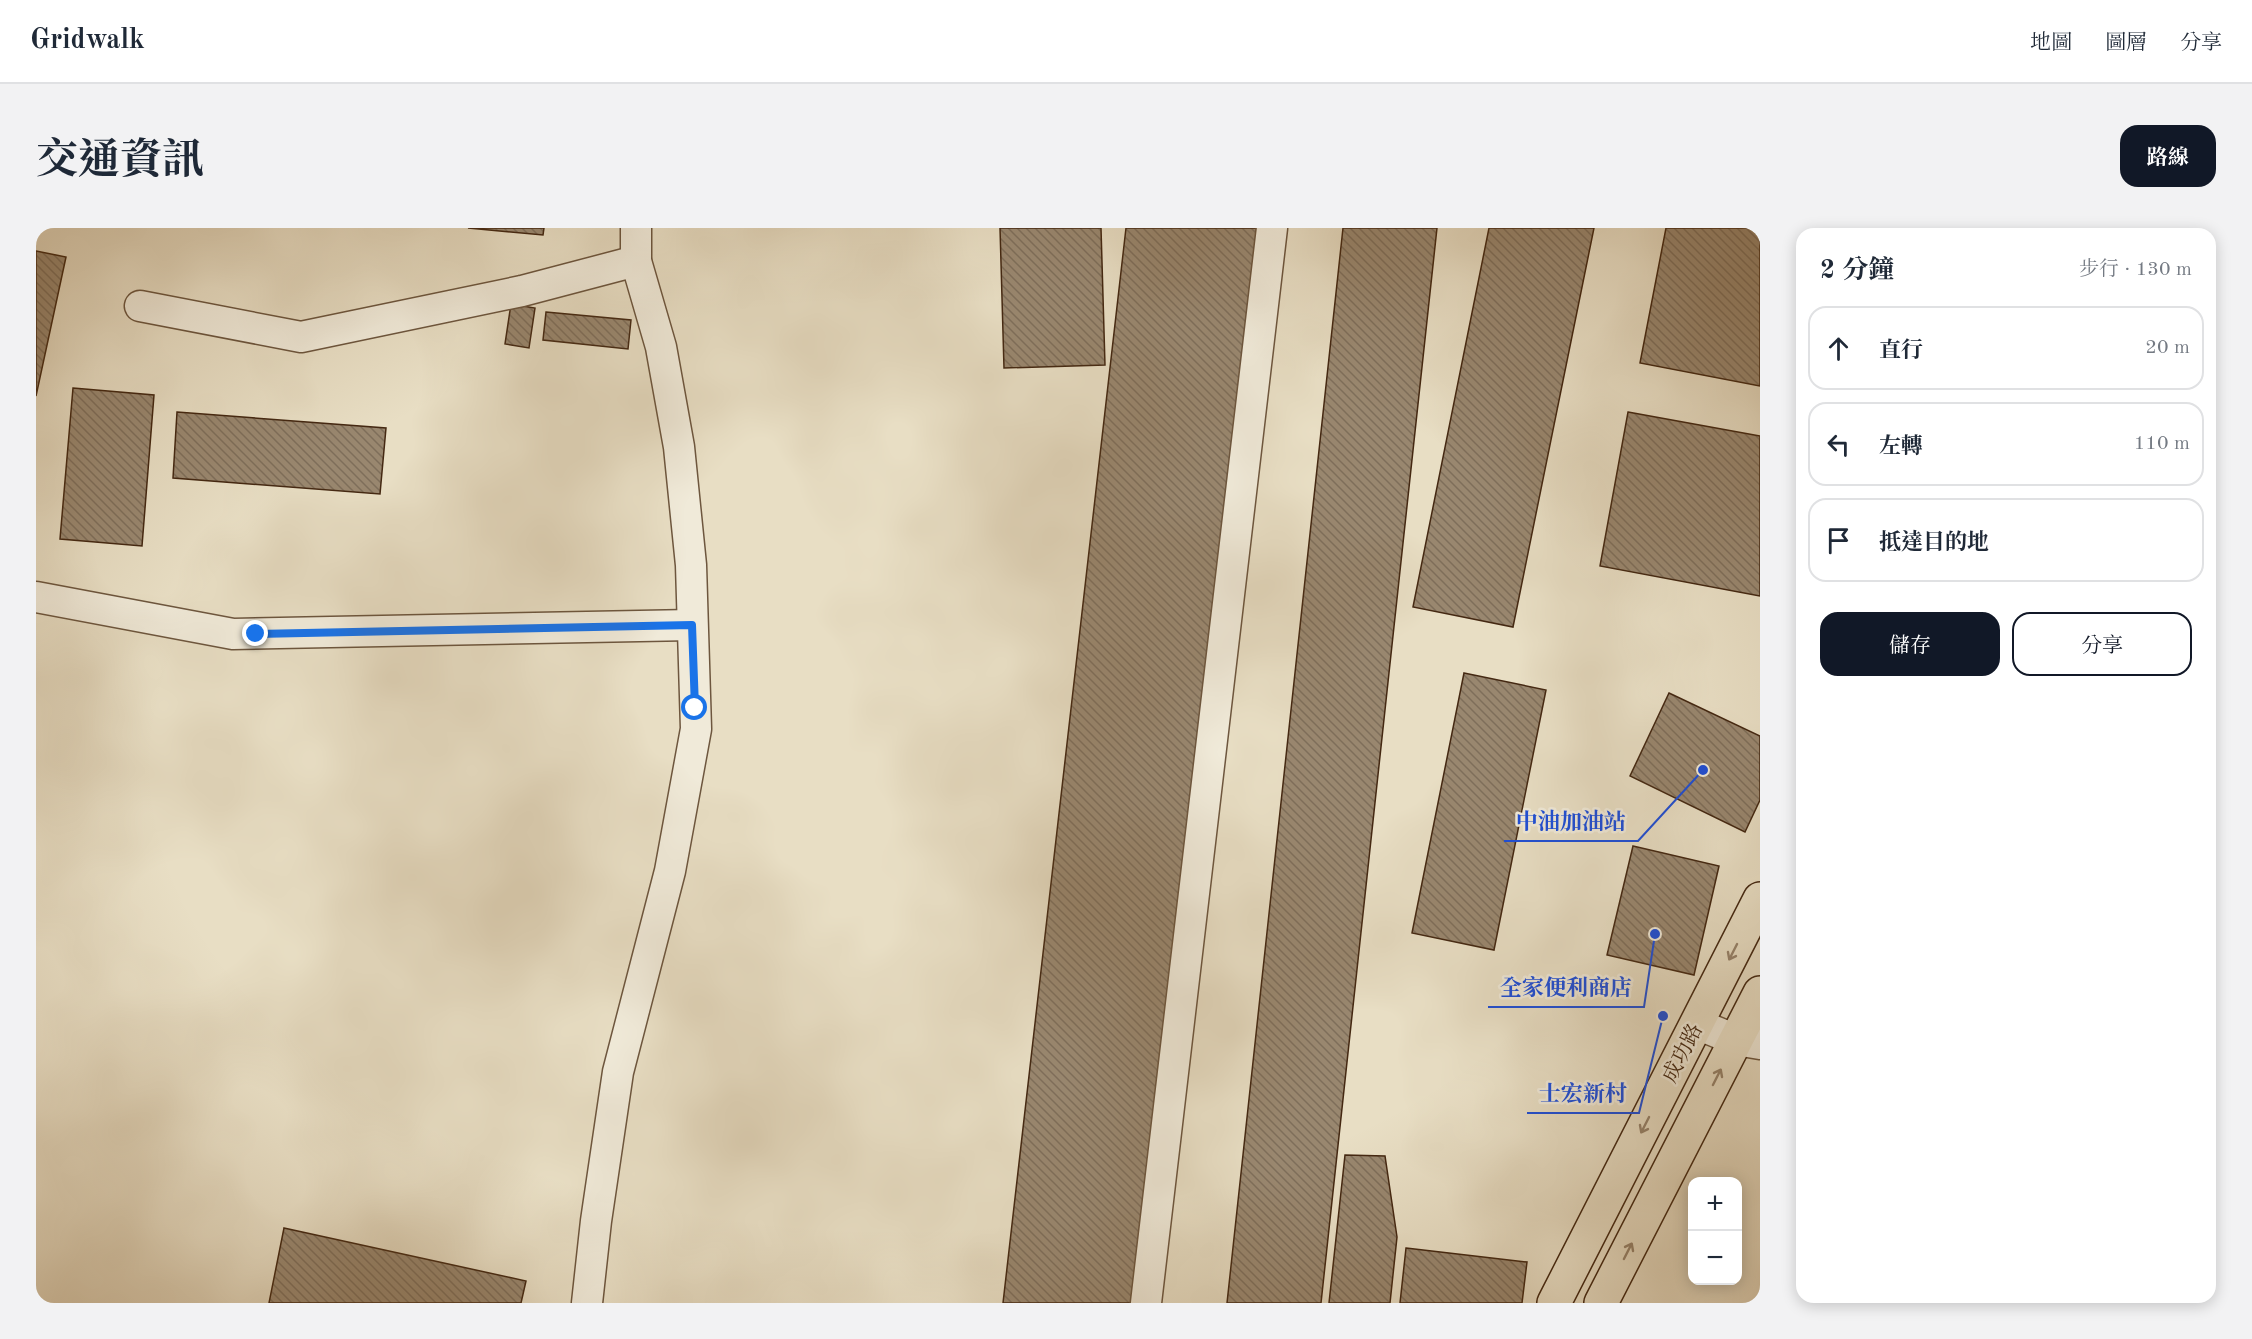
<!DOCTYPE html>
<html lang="zh-TW">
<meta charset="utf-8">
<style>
body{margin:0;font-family:"Old Standard TT","Noto Serif TC",serif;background:#f2f2f3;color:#1f2937}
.controls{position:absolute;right:18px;bottom:18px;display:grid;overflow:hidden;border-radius:12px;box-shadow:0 3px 15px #0003}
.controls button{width:54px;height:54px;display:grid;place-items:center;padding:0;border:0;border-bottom:2px solid #e0e1e3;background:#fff;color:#1f2937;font:30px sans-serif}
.stop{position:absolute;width:18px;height:18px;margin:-14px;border:4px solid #1a73e8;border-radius:50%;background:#fff}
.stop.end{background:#1a73e8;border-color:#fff;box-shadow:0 2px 6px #0008}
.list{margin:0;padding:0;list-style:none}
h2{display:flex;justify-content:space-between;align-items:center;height:78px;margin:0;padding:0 24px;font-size:26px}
h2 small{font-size:20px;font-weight:400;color:#747a83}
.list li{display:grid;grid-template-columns:39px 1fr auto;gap:18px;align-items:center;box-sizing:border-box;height:84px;margin:0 12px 12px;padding:0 12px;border:2px solid #e0e1e3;border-radius:18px}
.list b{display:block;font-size:22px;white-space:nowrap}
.list em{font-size:20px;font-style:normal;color:#747a83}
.actions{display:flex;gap:12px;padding:18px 24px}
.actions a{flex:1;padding:14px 0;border:2px solid #111827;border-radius:18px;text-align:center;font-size:21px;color:#111827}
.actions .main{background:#111827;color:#fff}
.icon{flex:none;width:33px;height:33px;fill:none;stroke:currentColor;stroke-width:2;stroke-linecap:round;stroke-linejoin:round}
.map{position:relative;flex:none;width:1724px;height:1075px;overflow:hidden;border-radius:18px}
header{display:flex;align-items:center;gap:36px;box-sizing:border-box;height:84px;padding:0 30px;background:#fff;border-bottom:2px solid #e0e1e3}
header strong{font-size:28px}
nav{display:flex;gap:33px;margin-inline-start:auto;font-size:21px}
.intro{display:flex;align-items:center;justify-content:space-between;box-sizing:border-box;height:144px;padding:0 36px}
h1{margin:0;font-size:42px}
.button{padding:15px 27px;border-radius:18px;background:#111827;color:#fff;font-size:21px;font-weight:700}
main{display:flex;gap:36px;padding:0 36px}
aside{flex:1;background:#fff;border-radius:18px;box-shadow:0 3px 15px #0003}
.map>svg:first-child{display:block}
.building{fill:url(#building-back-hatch);stroke:#442812;stroke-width:1.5}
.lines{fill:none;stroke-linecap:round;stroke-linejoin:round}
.minor-casing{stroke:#6d563e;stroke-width:33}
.major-casing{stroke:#442812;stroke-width:36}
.minor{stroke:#f0ead9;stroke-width:30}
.major{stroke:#e8dec4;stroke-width:33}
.oneway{stroke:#96836b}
.route{stroke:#1a73e8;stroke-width:8}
.labels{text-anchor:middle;stroke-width:5;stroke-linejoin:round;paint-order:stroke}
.street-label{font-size:21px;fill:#442812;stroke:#f0ead9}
.leader{fill:none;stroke:#1d4ed8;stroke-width:2}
.callout-dot{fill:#1d4ed8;stroke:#f0ead9;stroke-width:2}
.callout-label{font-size:22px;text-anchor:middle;font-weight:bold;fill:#1d4ed8;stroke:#f0ead9;stroke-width:5;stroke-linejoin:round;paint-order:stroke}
</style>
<header>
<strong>Gridwalk</strong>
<nav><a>地圖</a><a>圖層</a><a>分享</a></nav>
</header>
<div class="intro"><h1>交通資訊</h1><a class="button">路線</a></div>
<main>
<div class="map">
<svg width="1724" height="1075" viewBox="0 0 1724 1075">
<defs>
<pattern id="building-back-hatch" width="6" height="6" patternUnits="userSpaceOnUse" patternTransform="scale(1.5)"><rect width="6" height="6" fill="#99876f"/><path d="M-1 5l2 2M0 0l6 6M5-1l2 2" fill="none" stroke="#7e6e5a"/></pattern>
</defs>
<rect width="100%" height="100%" fill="#e8dec4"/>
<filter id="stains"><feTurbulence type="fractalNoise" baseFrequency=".00333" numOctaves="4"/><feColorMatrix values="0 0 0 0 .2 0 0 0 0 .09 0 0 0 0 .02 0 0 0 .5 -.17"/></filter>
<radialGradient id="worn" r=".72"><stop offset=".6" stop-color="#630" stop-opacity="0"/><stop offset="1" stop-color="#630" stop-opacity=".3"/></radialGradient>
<g class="building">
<polygon points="432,0 508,0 507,7"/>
<polygon points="964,0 1065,0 1069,137 968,140"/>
<polygon points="1090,0 1241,0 1119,1075 967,1075"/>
<polygon points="1307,0 1401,0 1285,1075 1191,1075"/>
<polygon points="1453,0 1558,0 1477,399 1377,379"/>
<polygon points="1630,0 1724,0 1724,158 1604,135"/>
<polygon points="0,23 30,29 0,168"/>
<polygon points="475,76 499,80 493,120 469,116"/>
<polygon points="510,84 595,92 592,121 507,112"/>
<polygon points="37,160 118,167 106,318 24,311"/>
<polygon points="141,184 350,200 344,266 137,250"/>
<polygon points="1592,184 1724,208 1724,368 1564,338"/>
<polygon points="1428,445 1510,462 1458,722 1376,705"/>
<polygon points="1633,465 1724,508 1724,572 1709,604 1594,548"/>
<polygon points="1597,618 1683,638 1658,747 1571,727"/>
<polygon points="1309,927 1349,928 1361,1009 1354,1075 1293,1075"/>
<polygon points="248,1000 490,1053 485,1075 233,1075"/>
<polygon points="1370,1020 1491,1034 1486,1075 1364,1075"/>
</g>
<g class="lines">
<defs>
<g id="minor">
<polyline points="104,78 265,109 486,63 600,33"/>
<polyline points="0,369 197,406 656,397"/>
<polyline points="1661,796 1700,812 1724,816"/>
<polyline points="551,1075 560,993 582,844 634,643 660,501 655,337 643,219 625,119 600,33 600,0"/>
<polyline points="1110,1075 1236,0"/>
</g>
<g id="major">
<polyline points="1518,1075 1724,671"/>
<polyline points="1565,1075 1724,765"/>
</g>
</defs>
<use href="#minor" class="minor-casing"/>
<use href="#major" class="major-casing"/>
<use href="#minor" class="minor"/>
<use href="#major" class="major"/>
</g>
<defs><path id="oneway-shaft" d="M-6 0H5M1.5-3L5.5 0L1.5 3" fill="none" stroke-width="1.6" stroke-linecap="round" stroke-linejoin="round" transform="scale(1.5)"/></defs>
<g class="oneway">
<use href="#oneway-shaft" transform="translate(1697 724) rotate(117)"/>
<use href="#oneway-shaft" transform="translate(1681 849) rotate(-63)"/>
<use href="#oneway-shaft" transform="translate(1609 897) rotate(117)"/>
<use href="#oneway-shaft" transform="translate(1592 1023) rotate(-63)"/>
</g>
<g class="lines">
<polyline class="route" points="220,406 656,397 659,480"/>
</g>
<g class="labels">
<g class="street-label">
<text transform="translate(1646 825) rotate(-63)" y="7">成功路</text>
</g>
</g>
<path class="leader" d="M1667 542L1602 613H1468M1619 706L1608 779H1452M1627 788L1603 885H1491"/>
<g class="callout-dot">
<circle cx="1667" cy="542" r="6"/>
<circle cx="1619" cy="706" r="6"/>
<circle cx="1627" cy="788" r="6"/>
</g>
<g class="callout-label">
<text x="1535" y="601">中油加油站</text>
<text x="1530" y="767">全家便利商店</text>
<text x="1547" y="873">士宏新村</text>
</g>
<rect width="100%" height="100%" filter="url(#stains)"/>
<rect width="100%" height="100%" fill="url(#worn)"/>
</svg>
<div class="controls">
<button>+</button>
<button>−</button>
</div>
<div class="stop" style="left:659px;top:480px"></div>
<div class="stop end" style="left:220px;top:406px"></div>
</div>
<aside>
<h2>2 分鐘<small>步行 · 130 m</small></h2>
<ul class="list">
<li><svg class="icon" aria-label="ahead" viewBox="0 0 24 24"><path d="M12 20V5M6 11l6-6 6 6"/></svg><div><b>直行</b></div><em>20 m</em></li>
<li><svg class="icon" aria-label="left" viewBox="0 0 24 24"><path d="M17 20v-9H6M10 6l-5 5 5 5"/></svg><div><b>左轉</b></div><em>110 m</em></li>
<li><svg class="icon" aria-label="arrive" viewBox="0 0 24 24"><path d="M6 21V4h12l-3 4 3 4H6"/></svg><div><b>抵達目的地</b></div></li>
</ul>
<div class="actions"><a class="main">儲存</a><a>分享</a></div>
</aside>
</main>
